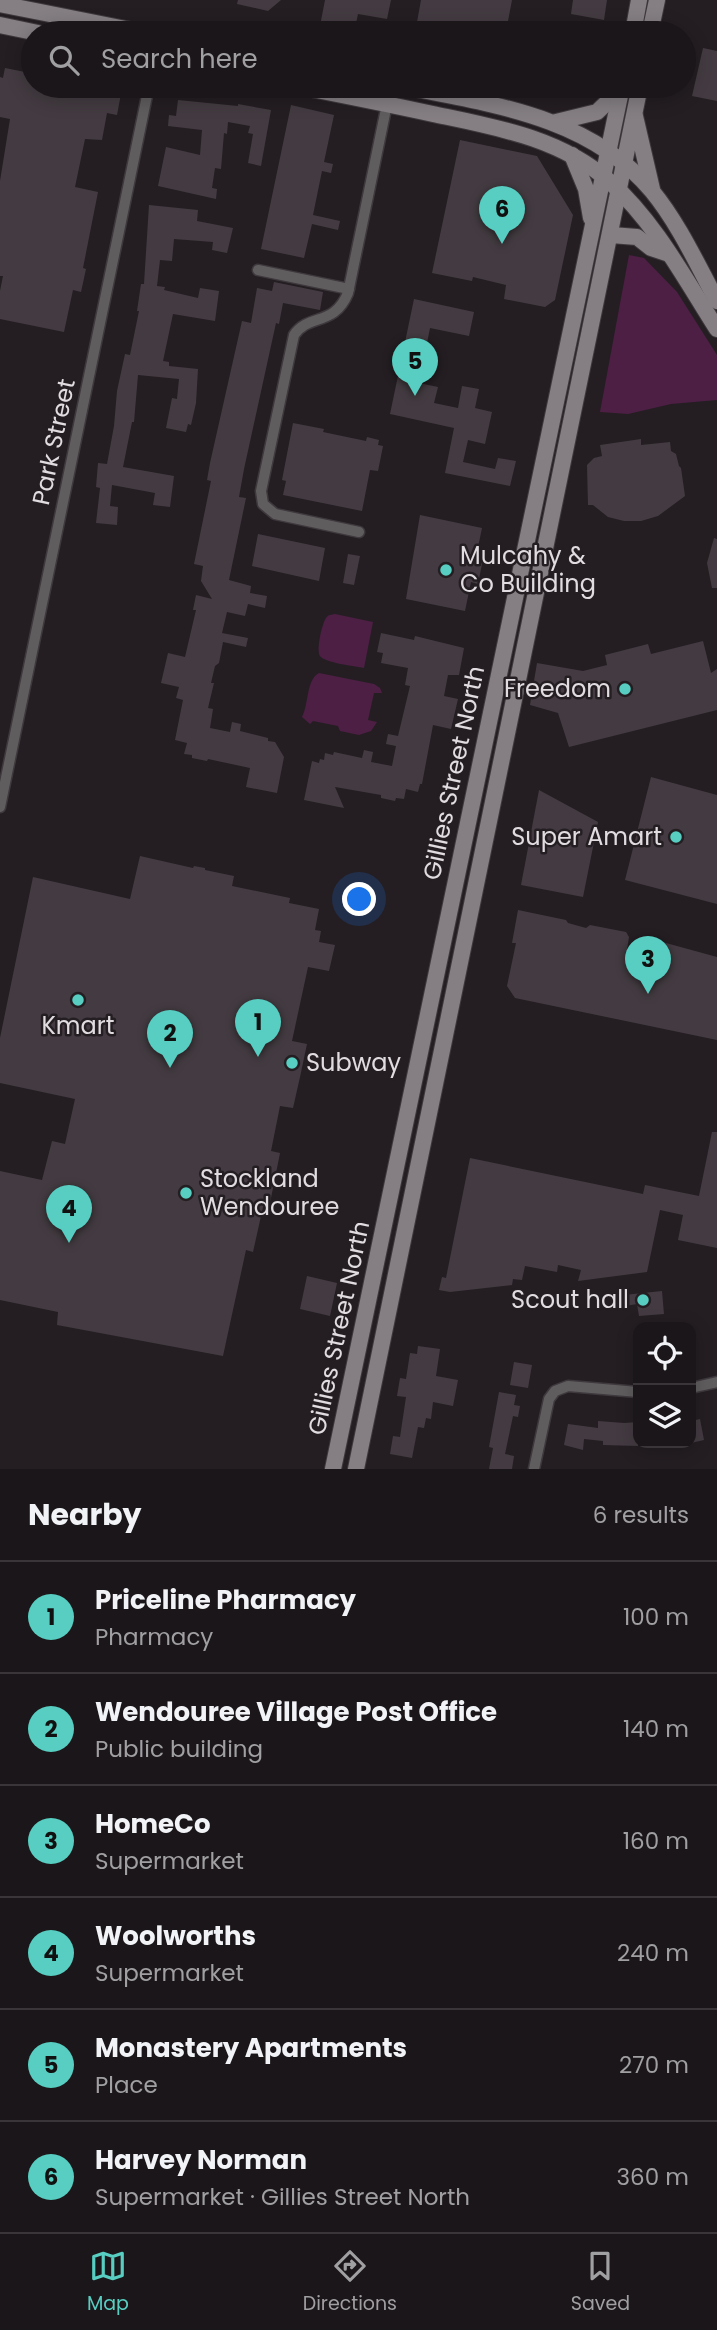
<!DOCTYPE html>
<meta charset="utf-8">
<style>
body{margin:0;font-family:Poppins,sans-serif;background:#282327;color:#f1f3f6}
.controls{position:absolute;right:21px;bottom:21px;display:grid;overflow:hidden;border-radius:14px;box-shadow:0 4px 18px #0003}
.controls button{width:63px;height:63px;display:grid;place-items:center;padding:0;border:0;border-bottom:2px solid #393539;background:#1b161a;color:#f1f3f6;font:35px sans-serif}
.you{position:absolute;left:360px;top:900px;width:24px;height:24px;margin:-18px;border:5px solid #fff;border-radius:50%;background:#1a73e8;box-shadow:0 0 0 10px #1a73e833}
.badge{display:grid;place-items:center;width:46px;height:46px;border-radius:50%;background:#57cec1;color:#111;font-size:23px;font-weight:700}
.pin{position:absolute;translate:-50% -58px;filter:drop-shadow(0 2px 4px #0008)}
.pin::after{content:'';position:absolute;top:37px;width:24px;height:21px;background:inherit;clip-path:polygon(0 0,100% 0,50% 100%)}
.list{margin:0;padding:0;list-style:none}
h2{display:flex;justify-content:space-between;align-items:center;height:91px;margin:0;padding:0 28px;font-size:30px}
h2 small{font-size:23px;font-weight:400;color:#a09fa2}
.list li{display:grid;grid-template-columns:46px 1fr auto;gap:21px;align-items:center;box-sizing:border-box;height:112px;padding:0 28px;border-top:2px solid #393539}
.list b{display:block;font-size:26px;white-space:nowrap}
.list p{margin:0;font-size:23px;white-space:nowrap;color:#a09fa2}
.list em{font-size:23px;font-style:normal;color:#a09fa2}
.icon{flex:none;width:38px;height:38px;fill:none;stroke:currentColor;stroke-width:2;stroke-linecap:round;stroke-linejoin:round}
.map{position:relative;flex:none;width:717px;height:1469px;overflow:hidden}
.search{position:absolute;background:#1b161a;box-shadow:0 4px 18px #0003;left:21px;right:21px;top:21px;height:77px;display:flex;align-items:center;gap:18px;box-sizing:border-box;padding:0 24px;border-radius:38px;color:#a09fa2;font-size:26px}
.sheet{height:763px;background:#1b161a}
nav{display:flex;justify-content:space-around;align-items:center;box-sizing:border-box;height:98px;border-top:2px solid #393539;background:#1b161a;font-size:19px;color:#a09fa2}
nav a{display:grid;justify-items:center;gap:4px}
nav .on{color:#57cec1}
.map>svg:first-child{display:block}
.green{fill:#4d1f44}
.building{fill:#433b41}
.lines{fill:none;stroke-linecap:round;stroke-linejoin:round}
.minor-casing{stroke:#3e393d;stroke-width:13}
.secondary-casing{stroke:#3e393d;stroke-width:18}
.minor{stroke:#605d5f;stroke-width:10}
.secondary{stroke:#857f83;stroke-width:16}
.poi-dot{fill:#57cec1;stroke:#241e23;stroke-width:2.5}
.labels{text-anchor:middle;stroke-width:5;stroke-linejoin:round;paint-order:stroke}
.street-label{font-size:24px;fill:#e0dcdf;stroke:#241e23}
.poi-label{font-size:24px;fill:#e0dcdf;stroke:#241e23;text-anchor:start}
</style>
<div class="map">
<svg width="717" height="1469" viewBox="0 0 717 1469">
<rect width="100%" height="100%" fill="#241e23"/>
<g class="green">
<polygon points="629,255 644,258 677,292 717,355 717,400 671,404 628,414 600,412"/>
<path d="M 335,614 L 373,622 L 364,668 C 355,666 325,663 320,656 C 316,650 322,624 326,618 C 329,614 331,615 335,614 Z"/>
<path d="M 319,673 L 374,684 L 380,688 L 382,693 L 374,693 L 368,720 L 377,722 L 371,731 L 359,735 L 340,731 L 338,726 L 313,721 L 310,724 L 302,717 C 309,704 306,680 319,673 Z"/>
</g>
<g class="building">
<polygon points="238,0 281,0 268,11 237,4"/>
<polygon points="325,0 391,0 387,19 358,14 354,33 319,31"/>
<polygon points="421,0 512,0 508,21 543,29 542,33 415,33"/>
<polygon points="573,0 607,0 604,20 571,14"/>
<polygon points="703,48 717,51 717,101 692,96"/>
<polygon points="5,68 30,73 29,77 33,77 33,86 74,86 121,94 117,115 107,113 102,140 85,139 75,187 98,192 83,268 86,269 81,292 73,290 64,332 0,319 0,291 3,276 0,276 0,181 10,119 0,117 0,77 3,78"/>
<polygon points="178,100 238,106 238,104 271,110 261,166 248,163 253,134 248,133 250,126 228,122 227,134 224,133 221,169 215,168 212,188 217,189 216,199 158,186 166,147 200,155 202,130 168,126 169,115 176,116"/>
<polygon points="291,105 334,115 324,162 333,164 331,173 322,171 313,215 340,221 338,230 312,224 304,258 261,249"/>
<polygon points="460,140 537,156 573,215 555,300 545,307 504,299 506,285 473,277 472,281 432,273"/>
<polygon points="149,205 198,210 197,221 233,228 227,253 212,250 213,242 174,239 172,261 160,260 157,286 165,287 164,290 198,298 200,288 219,291 215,321 173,314 163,361 169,362 169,366 198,369 196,403 191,425 188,424 186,432 166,428 172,398 177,399 179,379 138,375 134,422 132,422 123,467 174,476 170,507 153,505 155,493 112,485 110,506 118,507 117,525 96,523 100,488 96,487 98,463 107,464 114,426 117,391 125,354 130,355 139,311 137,311 141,284 144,284"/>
<polygon points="274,282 323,292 320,310 283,303 279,324 276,323 244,469 239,497 246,498 229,580 251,586 250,593 267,596 265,608 248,604 245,616 227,612 222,633 248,638 246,647 223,642 219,663 215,666 211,683 214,683 208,708 213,709 210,728 230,732 232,722 241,724 240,731 268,738 268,741 275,742 284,757 277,793 246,787 250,768 208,759 207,761 192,758 192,755 184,754 187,743 175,740 183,700 176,698 179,687 161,683 168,653 185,657 196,610 193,610 196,595 212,599 201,581 203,566 194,564 211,481 207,480 210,463 242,321 251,323 257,288 272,291"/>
<polygon points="414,299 474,312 469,336 430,328 419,383 438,387 434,403 458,408 462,386 479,389 475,408 492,412 485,444 468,440 463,462 495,469 498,458 516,461 510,486 445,473 454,428 390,414"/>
<polygon points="293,423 324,429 323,432 366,441 367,437 379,440 378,445 383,446 378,471 370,470 362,511 283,495 286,481 282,480"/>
<polygon points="641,439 641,445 670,442 671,451 676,454 679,466 681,468 685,496 658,516 641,521 624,521 608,517 593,505 588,505 587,465 594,458 602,456 600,445"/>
<polygon points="420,515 482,528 476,557 483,559 478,584 471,582 465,611 406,599"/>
<polygon points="258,534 325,548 319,581 252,566"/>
<polygon points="714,538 717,539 717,588 712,588 707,563"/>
<polygon points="348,554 360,556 354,585 343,583"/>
<polygon points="381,633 414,640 415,636 464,648 459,675 448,675 444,696 458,699 451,729 433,725 422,784 420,784 418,792 406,789 404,799 396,798 395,801 381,798 381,795 335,787 344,808 304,800 312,761 319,763 320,759 324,760 325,753 333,755 334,752 362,758 364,750 373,752 371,762 392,766 396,746 386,744 388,734 398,736 410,686 405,685 408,668 381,663 383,653 377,652"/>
<polygon points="703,641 711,673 717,669 717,710 569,747 558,713 530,705 537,663 583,671 607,665 605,655 648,644 651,654"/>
<polygon points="651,777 717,795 717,904 625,880"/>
<polygon points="539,790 598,822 583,897 521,885"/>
<polygon points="140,856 193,868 194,866 205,868 205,870 234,876 232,886 290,898 289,903 319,909 315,930 321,931 319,942 335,945 329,971 308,967 292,1041 307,1044 300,1077 293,1108 280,1106 271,1151 280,1153 269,1208 263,1207 253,1252 246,1250 223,1356 57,1325 58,1312 0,1300 0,1171 42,1180 52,1141 65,1144 75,1099 0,1083 0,1038 33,877 130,899"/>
<polygon points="518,910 566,920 568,923 586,928 590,925 626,932 629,937 627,950 648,955 651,943 655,940 717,957 717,1040 515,998 507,986 516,943 512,943"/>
<polygon points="712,1132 717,1132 717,1248 678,1240 683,1215 660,1210 647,1272 578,1281 581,1270 558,1265 557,1272 525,1266 522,1280 513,1279 512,1285 450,1292 439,1290 442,1277 446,1278 470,1158 643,1194 645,1185 699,1196"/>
<polygon points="307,1276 337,1283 330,1316 300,1309"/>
<polygon points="662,1291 664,1314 639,1316 637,1304 625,1306 624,1295"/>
<polygon points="418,1346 440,1349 436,1376 458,1380 453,1406 433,1402 431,1419 426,1418 424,1428 418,1427 412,1458 390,1454 393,1436 400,1437 406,1397 397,1396 400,1378 406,1379 410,1353 417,1354"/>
<polygon points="514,1362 532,1365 528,1388 510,1385"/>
<polygon points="499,1392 516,1395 514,1405 520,1406 518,1417 513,1416 505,1454 514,1456 512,1469 489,1469 493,1448 489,1447"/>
<polygon points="700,1419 704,1440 691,1443 691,1421"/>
<polygon points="598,1421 624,1423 638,1422 638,1446 603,1445 603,1441 584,1439 583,1450 564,1445 568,1424 598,1428"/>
</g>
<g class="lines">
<defs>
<g id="minor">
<polyline points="258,270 349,289"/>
<path d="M 359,532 L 275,514 L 263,504 L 261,491 L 294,335 C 309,313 334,327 348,293 L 387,104"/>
<polyline points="0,807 149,86"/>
<polyline points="691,1388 717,1382"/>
<polyline points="534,1469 549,1399 555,1391 568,1386 638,1392"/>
</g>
<g id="secondary">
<polyline points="0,4 146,33"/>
<polyline points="0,25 38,33"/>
<polyline points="633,33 639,0"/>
<polyline points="650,33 657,0"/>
<path d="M 296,86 C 342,95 387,104 433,114 C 495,127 561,138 610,182 C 655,222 685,279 717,329"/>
<path d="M 401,86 C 490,104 590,116 652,191 C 679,224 697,264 717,301"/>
<polyline points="635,116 652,189"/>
<polyline points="556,122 597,112 620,90"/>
<polyline points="572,155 586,189 591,218"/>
<polyline points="611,235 637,237 651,248 669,254"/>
<polyline points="333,1469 622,86"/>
<polyline points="356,1469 640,86"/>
</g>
</defs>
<use href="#minor" class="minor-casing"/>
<use href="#secondary" class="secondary-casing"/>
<use href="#minor" class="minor"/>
<use href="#secondary" class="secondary"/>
</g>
<g class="poi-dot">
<circle cx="446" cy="570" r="7"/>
<circle cx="625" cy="689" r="7"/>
<circle cx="676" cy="837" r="7"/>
<circle cx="78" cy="1000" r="7"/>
<circle cx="292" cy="1063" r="7"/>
<circle cx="186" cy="1193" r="7"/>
<circle cx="643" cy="1300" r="7"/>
</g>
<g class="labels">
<g class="street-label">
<text transform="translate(54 442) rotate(-78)" y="8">Park Street</text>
<text transform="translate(454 773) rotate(-78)" y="8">Gillies Street North</text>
<text transform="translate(339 1328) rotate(-78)" y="8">Gillies Street North</text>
</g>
<g class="poi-label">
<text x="460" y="564">Mulcahy &amp;<tspan x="460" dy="28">Co Building</tspan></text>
<text x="611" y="697" text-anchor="end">Freedom</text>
<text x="662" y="845" text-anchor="end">Super Amart</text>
<text x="78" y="1034" text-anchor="middle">Kmart</text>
<text x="306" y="1071">Subway</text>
<text x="200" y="1187">Stockland<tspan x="200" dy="28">Wendouree</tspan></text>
<text x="629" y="1308" text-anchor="end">Scout hall</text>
</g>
</g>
</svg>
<div class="controls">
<button><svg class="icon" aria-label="locate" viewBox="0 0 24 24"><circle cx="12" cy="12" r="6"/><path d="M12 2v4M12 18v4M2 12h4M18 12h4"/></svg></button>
<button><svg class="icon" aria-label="layers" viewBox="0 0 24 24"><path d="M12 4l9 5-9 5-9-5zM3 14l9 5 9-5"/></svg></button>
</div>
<div class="you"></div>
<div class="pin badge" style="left:258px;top:1057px">1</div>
<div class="pin badge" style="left:170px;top:1068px">2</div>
<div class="pin badge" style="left:648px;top:994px">3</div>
<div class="pin badge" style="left:69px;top:1243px">4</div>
<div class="pin badge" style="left:415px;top:396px">5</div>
<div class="pin badge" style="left:502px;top:244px">6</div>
<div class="search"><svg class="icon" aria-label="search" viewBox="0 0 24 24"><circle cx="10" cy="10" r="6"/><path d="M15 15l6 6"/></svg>Search here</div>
</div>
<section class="sheet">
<h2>Nearby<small>6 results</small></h2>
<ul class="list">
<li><span class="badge">1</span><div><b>Priceline Pharmacy</b><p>Pharmacy</p></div><em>100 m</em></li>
<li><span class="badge">2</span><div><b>Wendouree Village Post Office</b><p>Public building</p></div><em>140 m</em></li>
<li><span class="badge">3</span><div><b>HomeCo</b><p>Supermarket</p></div><em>160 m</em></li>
<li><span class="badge">4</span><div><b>Woolworths</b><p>Supermarket</p></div><em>240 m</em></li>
<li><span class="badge">5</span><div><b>Monastery Apartments</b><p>Place</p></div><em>270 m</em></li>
<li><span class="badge">6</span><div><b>Harvey Norman</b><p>Supermarket · Gillies Street North</p></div><em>360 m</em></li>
</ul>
</section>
<nav>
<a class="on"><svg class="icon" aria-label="map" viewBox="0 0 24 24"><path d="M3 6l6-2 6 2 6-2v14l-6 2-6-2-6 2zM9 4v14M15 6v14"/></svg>Map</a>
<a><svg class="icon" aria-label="directions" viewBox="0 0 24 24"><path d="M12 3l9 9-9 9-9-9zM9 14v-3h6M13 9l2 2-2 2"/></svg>Directions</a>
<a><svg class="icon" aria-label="saved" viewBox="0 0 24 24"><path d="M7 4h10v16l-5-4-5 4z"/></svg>Saved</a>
</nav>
